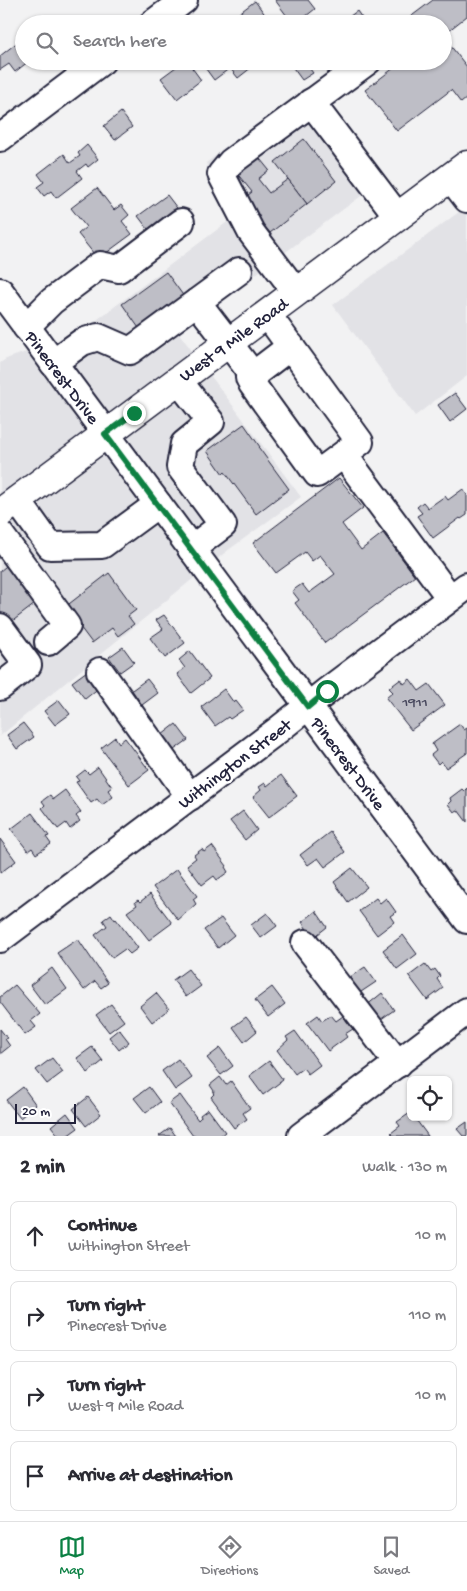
<!DOCTYPE html>
<meta charset="utf-8">
<style>
body{margin:0;font-family:"Gochi Hand",sans-serif;background:#f2f2f3;color:#2b2b33}
.controls{position:absolute;right:15px;bottom:15px;display:grid;overflow:hidden;border-radius:8px;box-shadow:0 1px 4px #0004}
.controls button{width:45px;height:45px;display:grid;place-items:center;padding:0;border:0;border-bottom:1px solid #e1e1e2;background:#fff;color:#2b2b33;font:25px sans-serif}
.scale{position:absolute;left:15px;bottom:12px;width:61px;box-sizing:border-box;padding-left:5px;border:2px solid #22223b;border-top:0;font-size:14px;line-height:18px;white-space:nowrap;color:#22223b;-webkit-text-stroke:4px #fff;paint-order:stroke}
.stop{position:absolute;width:15px;height:15px;margin:-11px;border:4px solid #0b8043;border-radius:50%;background:#fff}
.stop.end{background:#0b8043;border-color:#fff;box-shadow:0 1px 5px #0008}
.list{margin:0;padding:0;list-style:none}
h2{display:flex;justify-content:space-between;align-items:center;height:65px;margin:0;padding:0 20px;font-size:21px}
h2 small{font-size:16px;font-weight:400;color:#7c7c81}
.list li{display:grid;grid-template-columns:32px 1fr auto;gap:15px;align-items:center;box-sizing:border-box;height:70px;margin:0 10px 10px;padding:0 10px;border:1px solid #e1e1e2;border-radius:8px}
.list b{display:block;font-size:19px;white-space:nowrap}
.list p{margin:0;font-size:16px;white-space:nowrap;color:#7c7c81}
.list em{font-size:16px;font-style:normal;color:#7c7c81}
.icon{flex:none;width:28px;height:28px;fill:none;stroke:currentColor;stroke-width:2;stroke-linecap:round;stroke-linejoin:round}
.map{position:relative;flex:none;width:467px;height:1136px;overflow:hidden}
.search{position:absolute;background:#fff;box-shadow:0 1px 4px #0004;left:15px;right:15px;top:15px;height:55px;display:flex;align-items:center;gap:12px;box-sizing:border-box;padding:0 18px;border-radius:28px;color:#7c7c81;font-size:19px}
.sheet{height:385px;background:#fff}
nav{display:flex;justify-content:space-around;align-items:center;box-sizing:border-box;height:70px;border-top:1px solid #e1e1e2;background:#fff;font-size:14px;color:#7c7c81}
nav a{display:grid;justify-items:center;gap:2px}
nav .on{color:#0b8043}
.map>svg:first-child{display:block}
.built{fill:#e2e2e6}
.building{fill:#bebec6;stroke:#22223b}
.lines{fill:none;stroke-linecap:round;stroke-linejoin:round}
.minor-casing{stroke:#22223b;stroke-width:30}
.major-casing{stroke:#22223b;stroke-width:31}
.minor{stroke:#fff;stroke-width:26}
.major{stroke:#fff;stroke-width:28}
.route{stroke:#0b8043;stroke-width:6}
.labels{text-anchor:middle;stroke-width:4.5;stroke-linejoin:round;paint-order:stroke}
.number-label{font-size:15px;fill:#49495e}
.street-label{font-size:18px;fill:#22223b;stroke:#fff}
</style>
<div class="map">
<svg width="467" height="1136" viewBox="0 0 467 1136">
<rect width="100%" height="100%" fill="#f2f2f3"/>
<filter id="ink" filterUnits="userSpaceOnUse"><feTurbulence type="fractalNoise" baseFrequency=".02" numOctaves="2"/><feDisplacementMap in="SourceGraphic" scale="10" xChannelSelector="R" yChannelSelector="G"/><feConvolveMatrix kernelMatrix="1 2 1 2 8 2 1 2 1" color-interpolation-filters="sRGB"/></filter>
<g filter="url(#ink)">
<g class="built">
<polygon points="313,83 384,179 178,332 301,497 227,551 0,736 0,363 6,359 78,334 234,217 206,163"/>
<polygon points="467,206 467,376 415,416 333,305"/>
</g>
<g class="building">
<polygon points="275,0 308,0 315,9 296,24 293,24"/>
<polygon points="433,0 467,0 467,16 443,35 443,24 413,24 409,18"/>
<polygon points="255,1 272,24 239,24 234,17"/>
<polygon points="357,11 366,24 344,24 342,22"/>
<polygon points="443,36 467,67 467,98 461,103 451,90 397,131 365,90 403,61 443,61"/>
<polygon points="19,41 24,46 24,61 29,61 15,72 9,64 0,70 0,56"/>
<polygon points="184,61 187,61 201,80 177,99 161,78"/>
<polygon points="200,61 248,61 252,67 238,78 230,68 214,80"/>
<polygon points="288,61 304,61 313,73 302,80"/>
<polygon points="121,112 132,127 115,140 104,126"/>
<polygon points="304,139 336,181 307,204 275,162"/>
<polygon points="87,145 98,159 88,167 86,164 77,171 82,178 56,198 51,191 44,196 37,187 44,182 38,174 64,154 70,163 80,156 78,153"/>
<polygon points="252,149 269,170 258,179 269,193 288,179 307,204 270,233 243,199 252,192 231,166"/>
<polygon points="97,188 114,210 121,205 129,215 122,221 132,234 98,259 78,234 86,227 71,208"/>
<polygon points="167,195 180,212 151,233 138,216"/>
<polygon points="166,272 185,298 141,331 122,304"/>
<polygon points="455,393 467,409 450,422 438,405"/>
<polygon points="244,424 260,447 259,448 289,489 256,514 225,472 223,474 207,451"/>
<polygon points="339,478 363,508 342,524 361,550 383,533 415,576 325,643 295,603 299,600 292,591 302,584 309,593 335,574 320,555 312,561 305,552 276,573 253,543"/>
<polygon points="463,489 467,495 467,515 461,519 460,518 433,538 417,516 422,513 417,507 423,502 428,508 445,496 448,500"/>
<polygon points="10,563 39,601 6,626 0,619 0,571"/>
<polygon points="109,573 136,610 128,616 134,624 118,636 112,628 92,643 65,607"/>
<polygon points="164,615 185,643 165,658 150,638 163,629 156,620"/>
<polygon points="123,647 134,662 120,672 109,657"/>
<polygon points="190,651 210,678 191,693 177,674 185,668 179,660"/>
<polygon points="87,671 100,687 85,699 72,682"/>
<polygon points="147,679 158,693 142,705 132,690"/>
<polygon points="401,679 404,684 410,679 419,691 429,684 445,705 411,730 386,698 393,692 389,688"/>
<polygon points="224,689 234,703 236,701 243,710 230,719 228,717 215,726 201,707"/>
<polygon points="59,700 70,714 55,725 44,711"/>
<polygon points="23,723 34,737 17,749 7,735"/>
<polygon points="176,724 188,740 174,750 162,735"/>
<polygon points="460,724 464,730 467,728 467,753 446,768 441,761 438,764 431,755 436,751 432,744"/>
<polygon points="115,737 119,743 125,738 149,770 129,785 101,748"/>
<polygon points="98,767 112,787 108,790 113,797 102,805 97,799 91,803 76,782 79,781 76,777 85,770 89,774"/>
<polygon points="281,775 297,796 269,817 253,797 261,790 259,787 265,783 267,786"/>
<polygon points="467,788 467,822 458,810 454,812 448,804 451,801 450,798 462,789 464,791"/>
<polygon points="65,790 81,812 76,816 80,821 70,829 66,823 58,829 42,808 45,805 42,801 50,795 53,799"/>
<polygon points="243,811 257,830 245,840 230,821"/>
<polygon points="32,813 49,836 46,837 51,844 36,854 32,848 28,851 11,829"/>
<polygon points="330,832 345,852 325,867 318,858 308,865 300,855"/>
<polygon points="0,839 16,861 0,873"/>
<polygon points="212,846 227,866 225,867 228,872 217,880 214,876 202,885 187,865 196,858 194,855 202,849 204,852"/>
<polygon points="352,868 367,887 348,902 334,882"/>
<polygon points="177,869 197,896 193,899 196,904 178,920 153,887"/>
<polygon points="150,894 172,923 149,940 127,912 137,905 135,902 138,900 140,902"/>
<polygon points="376,898 380,903 386,898 396,912 390,916 394,922 377,935 359,911"/>
<polygon points="316,911 327,927 313,938 302,922"/>
<polygon points="267,913 277,926 261,938 251,925"/>
<polygon points="111,914 115,920 116,919 138,948 130,954 125,949 112,958 95,935 107,926 103,920"/>
<polygon points="221,918 234,935 218,948 204,930"/>
<polygon points="403,935 417,954 397,969 383,950"/>
<polygon points="78,939 108,983 101,988 95,981 84,990 57,953"/>
<polygon points="425,964 431,972 435,969 440,976 437,979 443,988 427,1000 409,976"/>
<polygon points="365,967 376,982 358,994 347,979"/>
<polygon points="52,968 67,989 45,1005 30,985"/>
<polygon points="188,969 201,986 186,997 173,980"/>
<polygon points="15,985 40,1014 31,1021 36,1027 25,1035 0,1002 0,997"/>
<polygon points="272,987 285,1004 268,1017 255,1000"/>
<polygon points="156,993 169,1009 152,1022 140,1006"/>
<polygon points="382,993 394,1010 377,1022 366,1006"/>
<polygon points="111,1004 124,1021 109,1032 96,1015"/>
<polygon points="318,1015 322,1021 331,1015 336,1021 343,1016 353,1029 345,1034 347,1037 328,1051 307,1023"/>
<polygon points="246,1017 257,1031 244,1042 233,1027"/>
<polygon points="0,1029 7,1038 5,1039 10,1046 0,1054"/>
<polygon points="119,1029 129,1042 119,1050 109,1037"/>
<polygon points="295,1031 320,1065 308,1074 303,1068 295,1074 277,1050 288,1040 286,1037"/>
<polygon points="92,1047 103,1061 88,1073 77,1058"/>
<polygon points="220,1048 233,1066 221,1075 207,1058"/>
<polygon points="52,1058 63,1072 47,1084 36,1070"/>
<polygon points="178,1059 192,1078 175,1090 162,1071"/>
<polygon points="269,1061 283,1080 263,1095 249,1076"/>
<polygon points="220,1077 226,1085 231,1081 250,1108 243,1113 247,1119 234,1128 211,1097 214,1094 213,1093 214,1091 210,1085"/>
<polygon points="23,1087 36,1105 20,1118 6,1100"/>
<polygon points="149,1087 160,1102 146,1113 134,1098"/>
<polygon points="180,1095 198,1120 201,1117 200,1115 208,1109 225,1132 220,1136 193,1136 169,1103"/>
<polygon points="88,1097 101,1114 86,1126 73,1109"/>
<polygon points="67,1113 78,1128 67,1136 59,1136 51,1126"/>
<polygon points="410,1113 411,1117 414,1117 428,1136 394,1136 391,1133 400,1126 397,1122"/>
<polygon points="467,1122 467,1136 463,1136 457,1129"/>
<polygon points="170,1128 176,1136 159,1136"/>
</g>
<g class="lines">
<defs>
<g id="minor">
<polyline points="152,24 184,0"/>
<polyline points="311,102 398,217"/>
<polyline points="0,138 102,61"/>
<polyline points="451,178 467,199"/>
<polyline points="0,291 467,920"/>
<polyline points="296,292 251,232 221,174 231,162 368,61"/>
<polyline points="197,302 247,367 252,384 317,474 360,442 267,314"/>
<polyline points="26,327 52,301 100,265 119,269 181,222"/>
<polyline points="53,363 82,342 98,337 130,351 239,271"/>
<polyline points="249,378 291,346"/>
<polyline points="178,380 211,422 184,444 180,467 223,525 191,549"/>
<polyline points="344,455 450,598"/>
<polyline points="17,500 50,546 102,545 158,504"/>
<polyline points="0,534 67,626 48,642"/>
<polyline points="0,627 28,665 0,687"/>
<polyline points="100,671 190,797"/>
<polyline points="0,939 278,730 327,691 467,586"/>
<polyline points="305,943 398,1064"/>
<polyline points="301,1136 467,1011"/>
</g>
<polyline id="major" points="0,513 467,165"/>
</defs>
<use href="#minor" class="minor-casing"/>
<use href="#major" class="major-casing"/>
<use href="#minor" class="minor"/>
<use href="#major" class="major"/>
</g>
</g>
<g class="lines" filter="url(#ink)">
<polyline class="route" points="134,413 105,434 308,707 327,691"/>
</g>
<g class="labels">
<g class="number-label">
<text x="415" y="706">1911</text>
</g>
<g class="street-label">
<text transform="translate(233 339) rotate(-36)" y="6">West 9 Mile Road</text>
<text transform="translate(63 377) rotate(53)" y="6">Pinecrest Drive</text>
<text transform="translate(234 763) rotate(-37)" y="6">Withington Street</text>
<text transform="translate(349 763) rotate(53)" y="6">Pinecrest Drive</text>
</g>
</g>
</svg>
<div class="controls">
<button><svg class="icon" aria-label="locate" viewBox="0 0 24 24"><circle cx="12" cy="12" r="6"/><path d="M12 2v4M12 18v4M2 12h4M18 12h4"/></svg></button>
</div>
<div class="scale">20 m</div>
<div class="stop" style="left:327px;top:691px"></div>
<div class="stop end" style="left:134px;top:413px"></div>
<div class="search"><svg class="icon" aria-label="search" viewBox="0 0 24 24"><circle cx="10" cy="10" r="6"/><path d="M15 15l6 6"/></svg>Search here</div>
</div>
<section class="sheet">
<h2>2 min<small>Walk · 130 m</small></h2>
<ul class="list">
<li><svg class="icon" aria-label="ahead" viewBox="0 0 24 24"><path d="M12 20V5M6 11l6-6 6 6"/></svg><div><b>Continue</b><p>Withington Street</p></div><em>10 m</em></li>
<li><svg class="icon" aria-label="right" viewBox="0 0 24 24"><path d="M7 20v-9h11M14 6l5 5-5 5"/></svg><div><b>Turn right</b><p>Pinecrest Drive</p></div><em>110 m</em></li>
<li><svg class="icon" aria-label="right" viewBox="0 0 24 24"><path d="M7 20v-9h11M14 6l5 5-5 5"/></svg><div><b>Turn right</b><p>West 9 Mile Road</p></div><em>10 m</em></li>
<li><svg class="icon" aria-label="arrive" viewBox="0 0 24 24"><path d="M6 21V4h12l-3 4 3 4H6"/></svg><div><b>Arrive at destination</b></div></li>
</ul>
</section>
<nav>
<a class="on"><svg class="icon" aria-label="map" viewBox="0 0 24 24"><path d="M3 6l6-2 6 2 6-2v14l-6 2-6-2-6 2zM9 4v14M15 6v14"/></svg>Map</a>
<a><svg class="icon" aria-label="directions" viewBox="0 0 24 24"><path d="M12 3l9 9-9 9-9-9zM9 14v-3h6M13 9l2 2-2 2"/></svg>Directions</a>
<a><svg class="icon" aria-label="saved" viewBox="0 0 24 24"><path d="M7 4h10v16l-5-4-5 4z"/></svg>Saved</a>
</nav>
